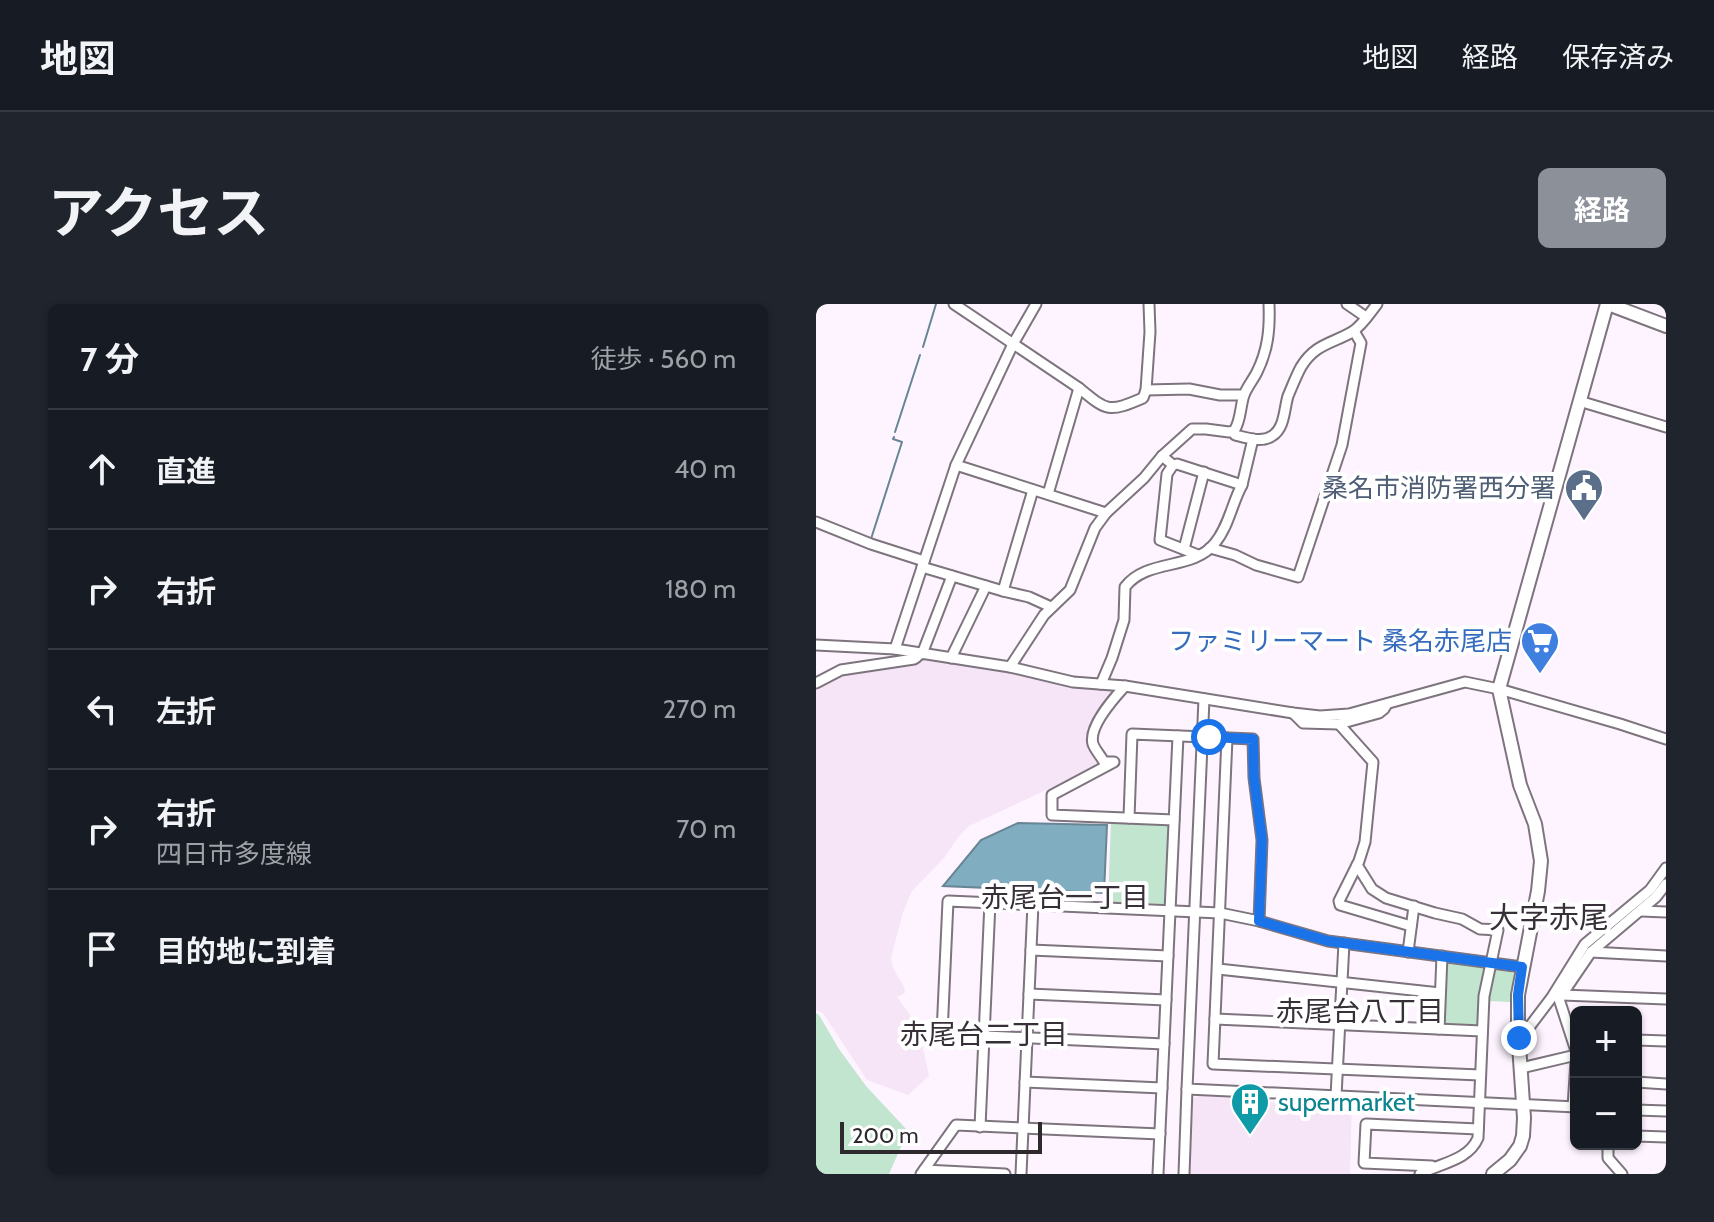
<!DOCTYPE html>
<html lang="ja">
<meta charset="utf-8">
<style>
body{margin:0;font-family:Cabin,"Noto Sans JP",sans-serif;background:#20242c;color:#f1f3f6}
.controls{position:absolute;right:24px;bottom:24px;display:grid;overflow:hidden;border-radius:12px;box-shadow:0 2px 6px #0004}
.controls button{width:72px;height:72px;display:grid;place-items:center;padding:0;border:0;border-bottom:2px solid #363941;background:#171b24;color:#f1f3f6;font:40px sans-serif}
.scale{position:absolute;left:24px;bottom:20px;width:202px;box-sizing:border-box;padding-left:8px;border:4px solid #2d292d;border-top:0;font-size:22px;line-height:28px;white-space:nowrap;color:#2d292d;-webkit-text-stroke:6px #fff;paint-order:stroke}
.stop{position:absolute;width:24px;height:24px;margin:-18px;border:6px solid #1a73e8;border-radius:50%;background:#fff}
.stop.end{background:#1a73e8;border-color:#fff;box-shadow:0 2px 8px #0008}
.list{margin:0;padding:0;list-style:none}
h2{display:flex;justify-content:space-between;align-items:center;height:104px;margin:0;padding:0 32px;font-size:34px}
h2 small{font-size:26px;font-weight:400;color:#9ea1a6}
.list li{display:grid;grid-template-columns:52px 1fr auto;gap:24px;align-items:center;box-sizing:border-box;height:120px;padding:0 32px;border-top:2px solid #363941}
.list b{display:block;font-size:30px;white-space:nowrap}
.list p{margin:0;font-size:26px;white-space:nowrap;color:#9ea1a6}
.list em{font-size:26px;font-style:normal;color:#9ea1a6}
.icon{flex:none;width:44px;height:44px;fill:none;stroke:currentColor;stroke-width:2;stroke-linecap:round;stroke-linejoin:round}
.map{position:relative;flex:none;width:850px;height:870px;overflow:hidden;border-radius:12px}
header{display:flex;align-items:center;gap:48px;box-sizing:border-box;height:112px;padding:0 40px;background:#171b24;border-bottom:2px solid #363941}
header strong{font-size:38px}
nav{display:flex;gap:44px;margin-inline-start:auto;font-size:28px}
.intro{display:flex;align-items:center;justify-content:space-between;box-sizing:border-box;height:192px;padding:0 48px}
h1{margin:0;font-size:56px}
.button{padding:20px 36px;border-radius:12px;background:#8c9099;color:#fff;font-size:28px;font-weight:700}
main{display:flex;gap:48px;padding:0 48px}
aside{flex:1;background:#171b24;border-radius:12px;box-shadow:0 2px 6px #0004}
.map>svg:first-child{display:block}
.built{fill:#f5e5f6}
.green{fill:#c1e5ce}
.water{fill:#80adc0;stroke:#678594;stroke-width:2}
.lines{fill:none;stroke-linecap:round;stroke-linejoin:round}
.stream{stroke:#678594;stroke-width:2}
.minor-casing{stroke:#7d747e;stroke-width:13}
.major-casing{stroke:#7d747e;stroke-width:16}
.minor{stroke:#fff;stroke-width:9}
.major{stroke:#fff;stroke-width:12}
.route{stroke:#1a73e8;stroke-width:10}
.labels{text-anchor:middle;stroke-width:8;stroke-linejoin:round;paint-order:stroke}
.service-label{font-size:26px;fill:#4e5e75;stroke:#fff;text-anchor:end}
.shop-label{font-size:26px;fill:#366cbe;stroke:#fff;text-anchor:end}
.culture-label{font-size:26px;fill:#0d838f;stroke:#fff;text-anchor:start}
.neighbourhood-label{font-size:28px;fill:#383038;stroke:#fff}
.quarter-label{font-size:30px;fill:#383038;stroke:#fff}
</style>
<header>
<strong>地図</strong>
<nav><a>地図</a><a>経路</a><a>保存済み</a></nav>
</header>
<div class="intro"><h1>アクセス</h1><a class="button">経路</a></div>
<main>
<aside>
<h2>7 分<small>徒歩 · 560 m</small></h2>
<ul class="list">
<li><svg class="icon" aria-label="ahead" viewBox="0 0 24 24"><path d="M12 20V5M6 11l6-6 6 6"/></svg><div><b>直進</b></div><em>40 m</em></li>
<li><svg class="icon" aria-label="right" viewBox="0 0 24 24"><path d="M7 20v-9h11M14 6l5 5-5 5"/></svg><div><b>右折</b></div><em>180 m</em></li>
<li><svg class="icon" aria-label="left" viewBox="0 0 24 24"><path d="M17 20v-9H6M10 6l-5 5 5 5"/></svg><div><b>左折</b></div><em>270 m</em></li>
<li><svg class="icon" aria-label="right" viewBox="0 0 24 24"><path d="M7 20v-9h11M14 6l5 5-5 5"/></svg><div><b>右折</b><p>四日市多度線</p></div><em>70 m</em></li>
<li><svg class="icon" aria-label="arrive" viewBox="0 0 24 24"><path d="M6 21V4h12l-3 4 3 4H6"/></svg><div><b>目的地に到着</b></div></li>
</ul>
</aside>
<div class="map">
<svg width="850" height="870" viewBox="0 0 850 870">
<rect width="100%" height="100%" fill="#fef4ff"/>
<g class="built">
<polygon points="108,354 195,366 299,386 274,440 284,461 153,522 143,532 128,554 96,587 87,608 75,654 77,664 88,683 89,689 81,693 102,722 113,772 92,791 51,776 7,709 0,706 0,383 25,369 102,358"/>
<polygon points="381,792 442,795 451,798 467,799 479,796 536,799 534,870 374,870 377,795"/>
</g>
<g class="green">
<polygon points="295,517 352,519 355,521 351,597 348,600 292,598"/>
<polygon points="632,656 669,661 671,663 664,722 661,724 628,722 626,720 629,658"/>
<polygon points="680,663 692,665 698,670 695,698 671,697 677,664"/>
<polygon points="0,709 3,711 23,745 50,782 92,827 73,870 0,870"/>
</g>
<polygon class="water" points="202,519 291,521 288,589 127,582 165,536"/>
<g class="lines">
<g class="stream">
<polyline points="107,43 120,0"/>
<polyline points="79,128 104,51"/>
<polyline points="55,235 86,138 77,135 78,133"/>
</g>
<defs>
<g id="minor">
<path d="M 138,0 L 263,84 C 291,107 292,109 327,94 L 330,86 L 334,28 L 333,0"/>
<polyline points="531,0 550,13"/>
<polyline points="330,86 373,85 404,91 428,91"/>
<polyline points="763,97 850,123"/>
<path d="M 418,127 C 425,117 424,103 428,91 C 431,83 437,76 441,68 C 452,46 454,25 453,0"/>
<polyline points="140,161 290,209"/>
<polyline points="357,161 351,170 344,236 382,251"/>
<polyline points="426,181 437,135"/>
<polyline points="232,190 263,84"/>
<polyline points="0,218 55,240 108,257"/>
<polyline points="394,244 419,251 440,261 482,273 526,141 545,39 538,27"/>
<polyline points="368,245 388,168"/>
<polyline points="106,263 187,287 213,293 235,303"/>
<polyline points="187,287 217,186"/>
<polyline points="0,341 79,345 194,363 257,378 309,382 477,409 504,412 533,410 649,378 683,385 804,420 850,435"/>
<polyline points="79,345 140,161 197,40 220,0"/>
<polyline points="106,350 136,272"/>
<polyline points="135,354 170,282"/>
<path d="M 194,363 L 228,311 L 254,286 L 279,224 L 290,209 L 328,174 L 346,152 L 376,125 L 390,125 L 413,128 L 418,127 L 419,131 C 431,134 446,139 456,132 C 469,124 468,105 472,92 C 476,83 480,72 485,63 C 499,40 515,40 536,28 C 546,22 554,9 561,0"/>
<polyline points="0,379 25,366 98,355 101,353 101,349"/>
<path d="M 285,380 L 296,354 L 308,316 L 309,283 C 331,254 377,267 399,239 C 413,222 416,199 426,181 L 361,160 L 357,161 L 346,152"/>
<path d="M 309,382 C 298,394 272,423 277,440 C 279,446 285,452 288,458 L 298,458 L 236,491 L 236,511 L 358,516"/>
<polyline points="388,395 371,785 760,803"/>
<polyline points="571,400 568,405 563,409 523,420 557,458 549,538 543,557 523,597 524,601 595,622"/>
<polyline points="477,409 487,419 523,420"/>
<polyline points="411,434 397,760 664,771"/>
<polyline points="313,514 316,430 437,435 438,474 446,536 443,617"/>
<path d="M 541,561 L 556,585 L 570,594 L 619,609 L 646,615 L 664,625 L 682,626 L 668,692 L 662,834 C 652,857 624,859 604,870"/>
<polyline points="825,607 850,608"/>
<polyline points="215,646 352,652"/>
<polyline points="592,648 598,602"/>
<polyline points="775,648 850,652"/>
<polyline points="402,665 624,689"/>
<polyline points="213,690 350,696"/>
<polyline points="746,691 850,695"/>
<polyline points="399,715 666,727"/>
<polyline points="623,725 626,652"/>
<polyline points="703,734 711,726 736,693 769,640 834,586 850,564"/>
<polyline points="820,736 850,737"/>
<polyline points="348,740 126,730 132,597 404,609 443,617 512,637 706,663"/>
<polyline points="760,747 743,695 775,648 840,593 850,580"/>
<polyline points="705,764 760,751"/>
<polyline points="209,778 346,784"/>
<polyline points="820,778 850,780"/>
<polyline points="520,792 528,639"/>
<polyline points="757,803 760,757"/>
<polyline points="820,806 850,807"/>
<polyline points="164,823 174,598"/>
<polyline points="820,832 850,833"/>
<polyline points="792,840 792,854 806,870"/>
<polyline points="616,862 548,859 550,820 662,825"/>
<polyline points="108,866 189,870"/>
<polyline points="105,870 140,821 344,830"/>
<polyline points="205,870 217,600"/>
<polyline points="342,870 362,432"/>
<polyline points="368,870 371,785"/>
</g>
<g id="major">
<polyline points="792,0 850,22"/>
<polyline points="677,870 694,856 704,842 707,832 708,814 702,726 702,691 722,587 725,557 719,520 704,481 683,385 791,0"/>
</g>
</defs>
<use href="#minor" class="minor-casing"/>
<use href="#major" class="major-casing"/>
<use href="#minor" class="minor"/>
<use href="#major" class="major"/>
</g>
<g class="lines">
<polyline class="route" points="393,433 437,435 438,474 446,536 443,617 512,637 706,663 702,691 703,734"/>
</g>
<defs>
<symbol id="civic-pin" viewBox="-11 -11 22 30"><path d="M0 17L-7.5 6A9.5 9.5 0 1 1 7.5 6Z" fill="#5c6f8a" stroke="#fff"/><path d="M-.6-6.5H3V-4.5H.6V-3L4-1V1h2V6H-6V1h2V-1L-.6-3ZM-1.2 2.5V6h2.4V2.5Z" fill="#fff"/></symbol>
<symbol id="supermarket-pin" viewBox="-11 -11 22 30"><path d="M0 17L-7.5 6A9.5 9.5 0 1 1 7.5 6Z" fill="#3f7fe0" stroke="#fff"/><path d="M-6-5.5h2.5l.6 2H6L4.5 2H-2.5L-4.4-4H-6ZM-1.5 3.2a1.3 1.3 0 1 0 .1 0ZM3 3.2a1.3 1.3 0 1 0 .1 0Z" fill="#fff"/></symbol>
<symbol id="building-pin" viewBox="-11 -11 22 30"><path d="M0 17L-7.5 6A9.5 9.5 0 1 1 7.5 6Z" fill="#0f9aa8" stroke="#fff"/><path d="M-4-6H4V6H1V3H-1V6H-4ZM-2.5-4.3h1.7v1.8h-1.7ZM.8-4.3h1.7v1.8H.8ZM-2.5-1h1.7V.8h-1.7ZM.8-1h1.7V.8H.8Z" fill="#fff"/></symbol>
</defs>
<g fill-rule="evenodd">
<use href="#civic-pin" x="746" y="162" width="44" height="60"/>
<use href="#supermarket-pin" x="702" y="315" width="44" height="60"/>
<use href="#building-pin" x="412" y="776" width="44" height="60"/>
</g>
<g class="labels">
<g class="service-label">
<text x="740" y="193">桑名市消防署西分署</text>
</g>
<g class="shop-label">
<text x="696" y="346">ファミリーマート 桑名赤尾店</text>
</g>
<g class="culture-label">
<text x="462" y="807">supermarket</text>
</g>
<g class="neighbourhood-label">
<text x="249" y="603">赤尾台一丁目</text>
<text x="544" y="717">赤尾台八丁目</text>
<text x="168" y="740">赤尾台二丁目</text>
</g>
<g class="quarter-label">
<text x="733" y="624">大字赤尾</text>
</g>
</g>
</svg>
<div class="controls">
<button>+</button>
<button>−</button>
</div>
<div class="scale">200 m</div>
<div class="stop" style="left:393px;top:433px"></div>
<div class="stop end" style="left:703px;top:734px"></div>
</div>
</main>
